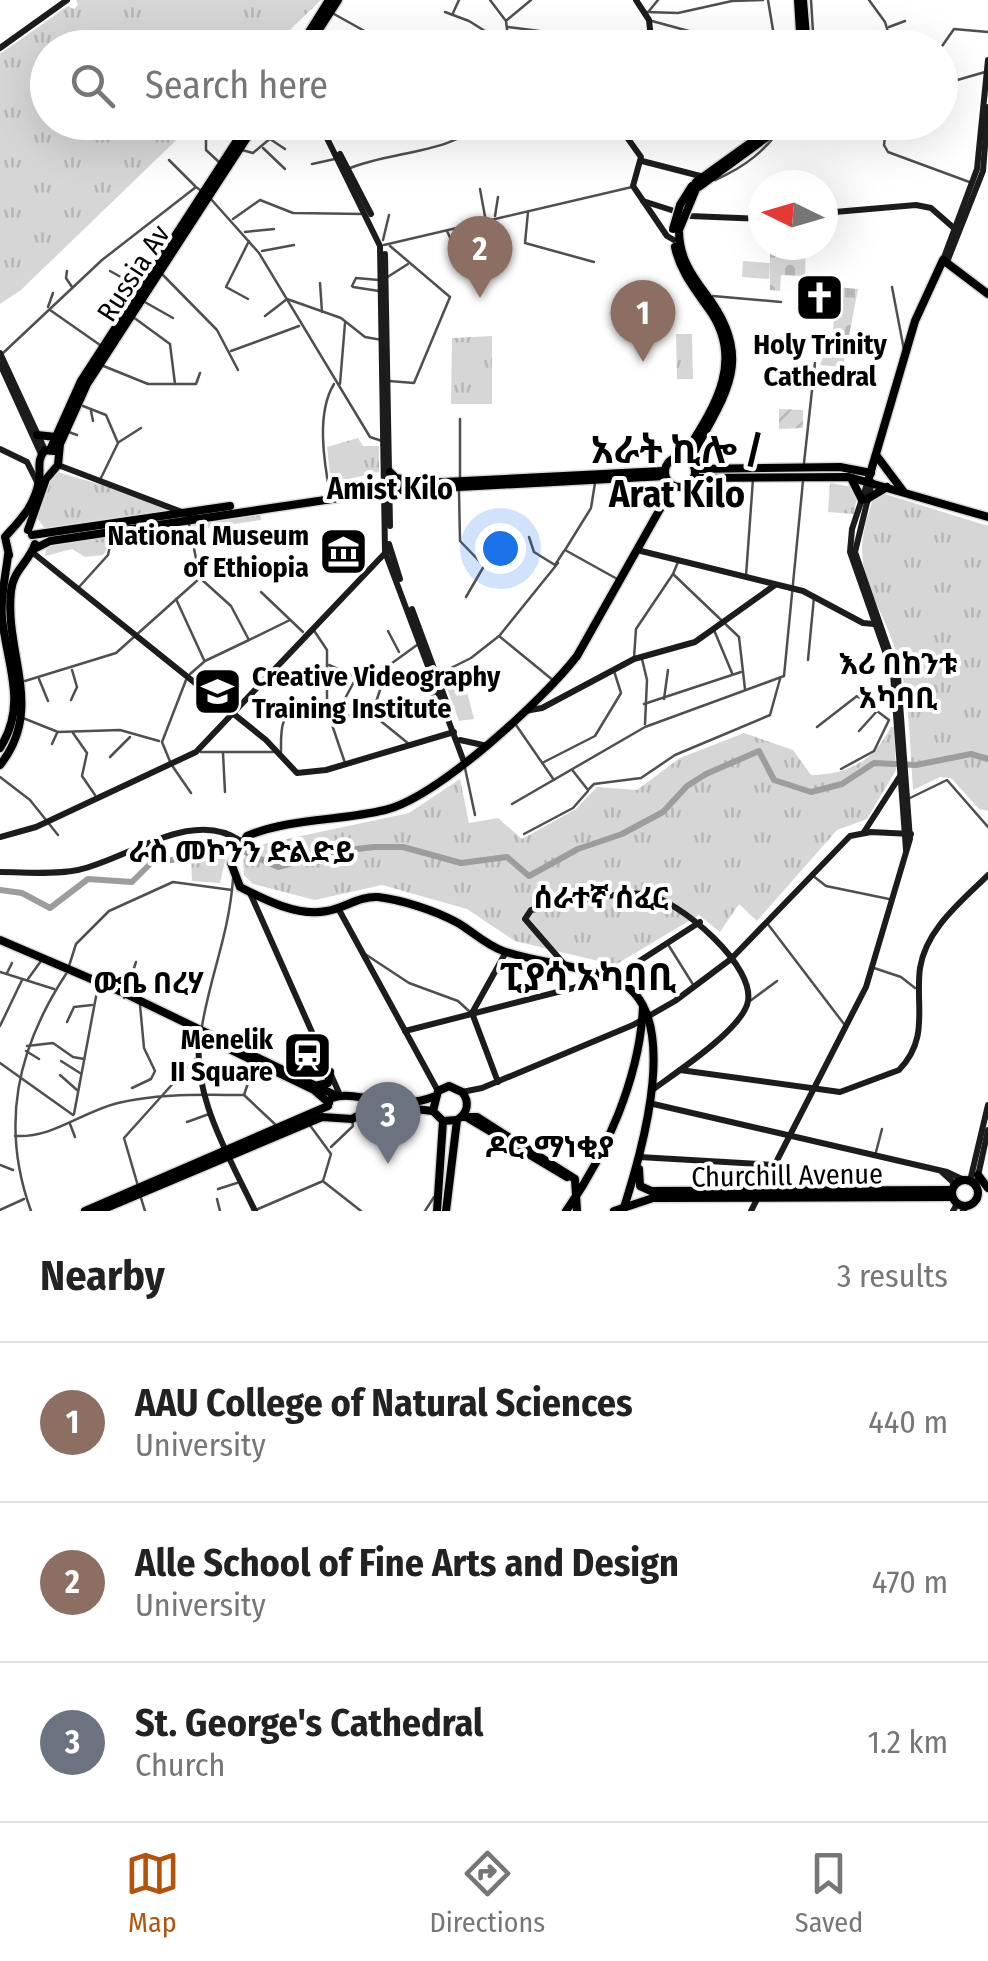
<!DOCTYPE html>
<meta charset="utf-8">
<style>
body{margin:0;font-family:"Fira Sans Condensed","Noto Sans Ethiopic",sans-serif;background:#f2f2f2;color:#222}
.compass{position:absolute;left:748px;top:170px;width:90px;height:90px;border-radius:50%;background:#fff;box-shadow:0 10px 40px #0002;rotate:275deg}
.you{position:absolute;left:500px;top:548px;width:35px;height:35px;margin:-25px;border:8px solid #fff;border-radius:50%;background:#1a73e8;box-shadow:0 0 0 15px #1a73e833}
.badge{display:grid;place-items:center;width:65px;height:65px;border-radius:50%;background:#b45309;color:#fff;font-size:32px;font-weight:700}
.pin{position:absolute;translate:-50% -82px;filter:drop-shadow(0 2px 5px #0008)}
.pin::after{content:'';position:absolute;top:52px;width:35px;height:30px;background:inherit;clip-path:polygon(0 0,100% 0,50% 100%)}
.list{margin:0;padding:0;list-style:none}
h2{display:flex;justify-content:space-between;align-items:center;height:130px;margin:0;padding:0 40px;font-size:42px}
h2 small{font-size:32px;font-weight:400;color:#767676}
.list li{display:grid;grid-template-columns:65px 1fr auto;gap:30px;align-items:center;box-sizing:border-box;height:160px;padding:0 40px;border-top:2px solid #e0e0e0}
.list b{display:block;font-size:38px;white-space:nowrap}
.list p{margin:0;font-size:32px;white-space:nowrap;color:#767676}
.list em{font-size:32px;font-style:normal;color:#767676}
.icon{flex:none;width:55px;height:55px;fill:none;stroke:currentColor;stroke-width:2;stroke-linecap:round;stroke-linejoin:round}
.map{position:relative;flex:none;width:988px;height:1211px;overflow:hidden}
.search{position:absolute;background:#fff;box-shadow:0 10px 40px #0002;left:30px;right:30px;top:30px;height:110px;display:flex;align-items:center;gap:25px;box-sizing:border-box;padding:0 35px;border-radius:55px;color:#767676;font-size:38px}
.sheet{height:610px;background:#fff}
nav{display:flex;justify-content:space-around;align-items:center;box-sizing:border-box;height:140px;border-top:2px solid #e0e0e0;background:#fff;font-size:28px;color:#767676}
nav a{display:grid;justify-items:center;gap:5px}
nav .on{color:#b45309}
.map>svg:first-child{display:block}
.cemetery{fill:url(#cemetery-stones)}
.park{fill:url(#park-tufts)}
.garden{fill:url(#garden-furrows)}
.pitch{fill:#d6d6d6}
.lines{fill:none;stroke-linecap:round;stroke-linejoin:round}
.river{stroke:#9d9d9d;stroke-width:6}
.primary-casing{stroke:#dbdbdb;stroke-width:11}
.street{stroke:#4f4f4f;stroke-width:2.5}
.secondary{stroke:#1c1c1c;stroke-width:6}
.primary{stroke:#000;stroke-width:8}
.primary-bridge-casing{stroke:#dbdbdb;stroke-width:11;stroke-linecap:butt}
.primary-bridge{stroke:#000;stroke-width:8}
.labels{text-anchor:middle;stroke-width:8;stroke-linejoin:round;paint-order:stroke}
.street-label{font-size:28px;fill:#000;stroke:#fff}
.poi-label{font-size:28px;font-weight:bold;fill:#000;stroke:#fff;text-anchor:end}
.neighbourhood-label{font-size:30px;font-weight:bold;fill:#000;stroke:#fff}
.district-label{font-size:38px;font-weight:bold;fill:#000;stroke:#fff}
</style>
<div class="map">
<svg width="988" height="1211" viewBox="0 0 988 1211">
<defs>
<pattern id="cemetery-stones" width="16" height="16" patternUnits="userSpaceOnUse" patternTransform="scale(2.5)"><rect width="16" height="16" fill="#d6d6d6"/><path d="M2 7V4a2 2 0 0 1 4 0v3zM10 15v-3a2 2 0 0 1 4 0v3z" fill="#b6b6b6"/></pattern>
<pattern id="park-tufts" width="24" height="20" patternUnits="userSpaceOnUse" patternTransform="scale(2.5)"><rect width="24" height="20" fill="#d6d6d6"/><path d="M3 7l-1-3M5 7V3M7 7l1-3M15 17l-1-3M17 17v-4M19 17l1-3" fill="none" stroke="#b6b6b6"/></pattern>
<pattern id="garden-furrows" width="10" height="10" patternUnits="userSpaceOnUse" patternTransform="scale(2.5)"><rect width="10" height="10" fill="#d6d6d6"/><path d="M-1 1l2-2M0 10L10 0M9 11l2-2" fill="none" stroke="#b6b6b6"/></pattern>
</defs>
<rect width="100%" height="100%" fill="#fff"/>
<g class="cemetery">
<polygon points="770,245 806,245 805,276 781,275 780,291 770,290"/>
<polygon points="837,287 858,289 843,367 820,365 833,331"/>
</g>
<g class="park">
<polygon points="76,0 321,0 272,47 48,48 48,122 194,123 21,290 0,304 0,54 68,6 74,9 78,5"/>
<polygon points="676,334 692,334 693,379 677,379"/>
<polygon points="492,336 492,404 451,404 452,338"/>
<polygon points="358,438 363,446 379,446 379,472 331,483 327,447"/>
<polygon points="54,471 167,504 167,510 49,534 37,518"/>
<polygon points="830,483 853,487 857,496 854,514 828,512"/>
<path d="M 885,494 L 988,526 L 988,811 L 979,809 L 951,778 L 940,777 L 913,790 C 910,749 910,706 900,666 C 883,595 842,577 874,498 Z"/>
<polygon points="260,511 261,520 193,530 192,520"/>
<polygon points="110,533 111,542 103,555 85,557 72,549 45,556 47,545"/>
<path d="M 891,727 L 894,727 L 896,770 L 867,819 L 837,830 L 757,921 L 739,904 L 720,932 L 699,915 L 615,965 L 515,941 L 467,909 L 382,885 L 315,900 L 253,884 L 244,875 L 243,860 L 249,847 L 409,813 L 460,779 L 469,823 L 498,818 L 522,839 L 576,809 L 597,787 L 637,790 L 680,758 L 744,733 L 793,750 L 811,775 C 850,774 873,761 891,727 Z"/>
<polygon points="228,848 220,883 192,881 191,856"/>
</g>
<polygon class="garden" points="779,409 803,410 803,428 779,429"/>
<g class="pitch">
<polygon points="190,0 224,0 234,17 188,47 176,47 161,19"/>
<polygon points="743,261 770,263 769,279 742,277"/>
<polygon points="928,611 943,626 921,648 906,632"/>
<polygon points="463,676 474,719 459,721 445,682"/>
</g>
<g class="lines">
<polyline class="river" points="0,890 22,893 50,908 88,879 132,882 153,861 172,860 228,844 278,867 331,852 374,847 403,847 461,863 507,857 529,876 578,849 622,834 663,812 687,786 706,774 759,751 774,780 811,792 842,784 874,763 916,765 971,754 988,759"/>
<defs>
<g id="primary">
<polyline points="798,0 801,48"/>
<polyline points="803,0 807,48"/>
<polyline points="299,48 329,0"/>
<polyline points="307,48 338,0"/>
<polyline points="696,182 753,141 770,122"/>
<polyline points="696,189 767,137 778,122"/>
<path d="M 679,230 C 679,256 690,273 705,293 C 758,361 723,396 690,460"/>
<path d="M 675,247 C 680,271 694,288 708,308 C 747,361 713,409 683,457"/>
<polyline points="37,435 56,437"/>
<polyline points="50,450 81,381 249,122"/>
<polyline points="876,455 903,491"/>
<circle cx="680" cy="472" r="15"/>
<polyline points="695,469 840,467 871,473"/>
<polyline points="390,472 396,478 412,481"/>
<polyline points="694,478 849,477 988,517"/>
<polyline points="852,480 862,500"/>
<polyline points="868,481 915,321 943,260 988,294"/>
<polyline points="403,484 663,471"/>
<polyline points="867,499 887,487"/>
<polyline points="28,530 46,479 58,465 60,444 87,384 257,122"/>
<polyline points="32,535 230,506"/>
<polyline points="34,549 50,541 386,491 665,476"/>
<path d="M 9,555 L 5,537 C 21,519 34,507 39,481 C 41,468 36,461 45,450 L 54,451"/>
<path d="M 0,748 C 28,704 7,665 2,618 C 0,597 6,575 8,555"/>
<path d="M 0,765 C 45,709 4,653 11,591 C 13,570 29,562 35,544"/>
<polyline points="0,940 124,993 335,1095"/>
<polyline points="227,1048 314,1090 329,1103"/>
<polyline points="319,1085 328,1083 330,1072"/>
<path d="M 332,1098 C 355,1089 396,1112 433,1097"/>
<path d="M 433,1111 L 438,1091 L 449,1086 L 462,1092 C 470,1102 468,1113 457,1120 L 443,1121"/>
<polyline points="462,1117 477,1117 575,1179 577,1211"/>
<polyline points="468,1118 567,1177"/>
<polyline points="639,1169 640,1186 651,1191 952,1190"/>
<polyline points="978,1175 988,1188"/>
<circle cx="965" cy="1193" r="13"/>
<polyline points="85,1211 328,1106"/>
<polyline points="99,1211 322,1117 352,1119 370,1109 405,1108 433,1111 443,1121 437,1211"/>
<polyline points="446,1211 457,1120"/>
<path d="M 566,1211 C 606,1155 640,1076 643,1007"/>
<polyline points="614,1211 653,1198 952,1197"/>
<path d="M 623,1211 C 640,1156 687,1008 614,979 C 579,965 539,963 503,951 C 486,945 473,932 458,923 C 436,911 403,900 378,897 C 359,896 345,908 327,911 C 298,917 265,900 240,887 L 231,863 L 247,836 C 290,818 340,821 385,810 C 438,797 543,700 577,656 L 673,486"/>
</g>
</defs>
<use href="#primary" class="primary-casing"/>
<g class="street">
<polyline points="490,0 506,21 509,46"/>
<polyline points="768,0 776,48"/>
<polyline points="811,0 814,48"/>
<polyline points="869,0 885,22 893,48"/>
<polyline points="649,11 658,0"/>
<polyline points="445,12 469,21 509,46"/>
<polyline points="646,12 678,13 732,1 763,0"/>
<polyline points="453,13 459,0"/>
<polyline points="334,14 395,48"/>
<polyline points="507,20 531,0"/>
<polyline points="652,21 718,39 721,48"/>
<polyline points="508,27 555,33 583,48"/>
<polyline points="889,27 905,21"/>
<polyline points="894,47 916,43 930,48"/>
<polyline points="411,48 420,38"/>
<polyline points="588,48 590,37"/>
<polyline points="940,49 954,29 988,32"/>
<polyline points="940,85 985,72"/>
<polyline points="588,122 616,128"/>
<polyline points="887,122 884,145 888,152 972,183"/>
<polyline points="212,123 206,132 206,150 220,163"/>
<polyline points="478,128 498,135"/>
<polyline points="632,137 651,122"/>
<polyline points="270,139 285,149"/>
<polyline points="263,148 285,169"/>
<polyline points="242,150 253,153 290,122"/>
<polyline points="169,160 195,186"/>
<polyline points="312,164 335,159"/>
<path d="M 348,169 C 388,151 453,154 481,122"/>
<path d="M 715,180 C 745,167 767,150 785,122"/>
<polyline points="480,189 490,244 498,249"/>
<polyline points="210,198 259,253 370,437 382,441"/>
<polyline points="528,212 525,243 594,262"/>
<polyline points="495,216 498,197"/>
<polyline points="233,219 260,200 293,213 364,214"/>
<polyline points="447,231 459,257 471,265"/>
<polyline points="245,232 274,229"/>
<polyline points="383,240 389,215"/>
<polyline points="384,245 632,187"/>
<polyline points="262,251 294,245"/>
<polyline points="67,271 66,278 72,287"/>
<polyline points="110,271 139,287"/>
<polyline points="161,273 217,330 238,370"/>
<polyline points="386,278 408,264"/>
<polyline points="320,283 322,312"/>
<polyline points="352,286 356,278 379,280"/>
<polyline points="353,287 379,291"/>
<polyline points="892,287 904,350"/>
<polyline points="713,296 781,302"/>
<polyline points="248,299 226,287 249,241"/>
<polyline points="143,301 173,318"/>
<polyline points="48,307 53,293"/>
<polyline points="50,310 100,345"/>
<polyline points="265,316 287,299 341,318 365,337 382,340"/>
<polyline points="133,317 170,344 175,384"/>
<polyline points="231,351 299,326"/>
<polyline points="2,354 102,260 196,187 200,190"/>
<polyline points="101,365 148,384 196,384 200,373"/>
<polyline points="389,381 414,383 450,297 390,246"/>
<polyline points="340,384 345,323"/>
<polyline points="83,406 106,415 118,443 100,480"/>
<polyline points="91,411 93,421"/>
<polyline points="66,431 77,435"/>
<polyline points="119,442 141,428"/>
<polyline points="804,463 815,363"/>
<polyline points="460,478 460,419"/>
<polyline points="595,483 591,508 565,550 619,580"/>
<polyline points="459,491 460,541 484,566 466,597"/>
<path d="M 330,494 C 324,462 316,413 334,384"/>
<polyline points="189,524 200,578 231,606 249,640 290,620"/>
<polyline points="529,537 534,552 555,565 564,551"/>
<polyline points="678,562 673,574 739,637 745,689"/>
<polyline points="746,576 753,479"/>
<polyline points="79,587 108,555 113,532"/>
<polyline points="261,592 303,632"/>
<polyline points="176,599 204,660"/>
<polyline points="313,629 327,650 327,710 345,763"/>
<polyline points="714,630 732,673"/>
<polyline points="388,631 399,652"/>
<polyline points="500,635 558,563"/>
<polyline points="634,658 636,629 673,574"/>
<polyline points="642,659 647,680 645,724"/>
<polyline points="808,660 814,597"/>
<polyline points="329,665 356,677 386,667"/>
<polyline points="190,674 205,661 249,640"/>
<polyline points="439,674 471,658 499,636 554,681"/>
<polyline points="39,679 48,701"/>
<polyline points="186,680 162,742 171,764 191,793"/>
<polyline points="25,681 116,653 200,578"/>
<polyline points="664,699 668,670"/>
<polyline points="71,700 77,687 72,670"/>
<polyline points="413,700 425,701 437,692"/>
<polyline points="644,704 741,672"/>
<polyline points="372,714 388,666 417,645"/>
<polyline points="342,715 341,706 356,678"/>
<polyline points="333,717 372,714 409,744"/>
<polyline points="23,718 58,732 120,730 159,741"/>
<polyline points="516,725 554,780"/>
<polyline points="817,727 857,696 889,720 874,751 841,769"/>
<polyline points="859,731 878,710"/>
<polyline points="73,733 87,753 82,776 95,795"/>
<polyline points="52,744 57,733"/>
<polyline points="201,752 273,752"/>
<path d="M 281,752 C 281,730 279,715 302,705 L 327,710"/>
<polyline points="223,753 225,792"/>
<polyline points="110,757 130,737"/>
<polyline points="544,762 595,736 621,693 614,671"/>
<polyline points="465,768 475,815"/>
<polyline points="573,771 588,790 594,784 641,778 675,755 770,715 780,679"/>
<polyline points="0,777 30,800 58,835"/>
<polyline points="910,798 947,780 988,827"/>
<polyline points="512,804 645,727 784,676 803,481"/>
<polyline points="524,834 573,808 588,791"/>
<polyline points="812,875 826,886 889,899"/>
<polyline points="767,923 844,1024"/>
<polyline points="669,946 694,986"/>
<polyline points="365,954 409,983 458,1001 470,1012"/>
<polyline points="69,966 76,944 109,911 173,882 232,890"/>
<polyline points="874,968 901,977 915,988"/>
<polyline points="0,972 54,989"/>
<polyline points="7,973 12,963"/>
<polyline points="28,979 41,961"/>
<polyline points="124,998 136,962"/>
<polyline points="750,1001 777,981"/>
<polyline points="67,1022 74,1007 92,1005"/>
<polyline points="0,1026 22,980"/>
<path d="M 202,1026 C 211,973 229,934 233,879"/>
<polyline points="27,1046 53,1043 73,1057 84,1059"/>
<polyline points="26,1051 39,1059"/>
<polyline points="61,1061 80,1073"/>
<polyline points="0,1063 73,1115"/>
<polyline points="60,1075 77,1090"/>
<polyline points="132,1088 151,1079 155,1071 144,1048 140,1005"/>
<polyline points="244,1095 278,1127"/>
<polyline points="74,1114 98,986"/>
<polyline points="187,1122 209,1114"/>
<polyline points="70,1124 75,1137"/>
<path d="M 15,1136 C 54,1138 81,1112 118,1103 C 158,1093 202,1095 244,1095 L 255,1062"/>
<polyline points="331,1147 353,1126 352,1119"/>
<polyline points="876,1152 882,1129"/>
<polyline points="0,1165 13,1170"/>
<polyline points="324,1182 361,1211"/>
<polyline points="138,1186 124,1138 195,1059"/>
<polyline points="218,1189 240,1182"/>
<polyline points="141,1198 145,1211"/>
<polyline points="217,1199 220,1211"/>
<polyline points="258,1209 323,1181 331,1154 309,1124"/>
<polyline points="0,1210 24,1199"/>
<path d="M 31,1211 C 0,1125 17,1049 66,974"/>
<polyline points="425,1211 434,1197"/>
</g>
<g class="secondary">
<polyline points="636,0 649,20 652,48"/>
<polyline points="0,48 67,0"/>
<polyline points="319,122 380,246 385,552 464,762"/>
<polyline points="616,122 641,157 633,186 667,236 674,240"/>
<polyline points="340,154 371,214"/>
<polyline points="642,161 708,178"/>
<polyline points="643,201 690,216 763,219"/>
<polyline points="823,213 916,205 931,208 955,229"/>
<polyline points="385,254 390,526"/>
<polyline points="943,260 977,169 988,60"/>
<polyline points="947,262 983,171 988,107"/>
<polyline points="0,353 45,450"/>
<polyline points="0,364 41,454"/>
<polyline points="0,449 27,462 38,484"/>
<polyline points="58,465 195,517"/>
<polyline points="868,481 852,529 850,552 893,674 906,850"/>
<polyline points="389,544 400,579"/>
<polyline points="637,550 803,591 863,623 874,624"/>
<polyline points="32,552 266,740 297,773 326,770 454,732"/>
<polyline points="412,609 446,701"/>
<polyline points="525,711 542,708 634,659 695,642 775,585"/>
<polyline points="460,740 483,745"/>
<polyline points="864,832 900,776"/>
<polyline points="0,837 36,827 196,752 388,550"/>
<path d="M 0,872 C 25,872 53,875 78,870 C 129,859 192,807 241,841"/>
<polyline points="250,893 340,1095"/>
<polyline points="338,908 438,1091"/>
<path d="M 565,965 L 525,919 L 531,910 C 560,906 620,890 645,894 C 678,899 760,968 747,1005 C 737,1033 675,1073 651,1091"/>
<polyline points="613,978 700,922"/>
<path d="M 201,1030 C 188,1090 230,1158 255,1211"/>
<polyline points="405,1031 585,985 601,975"/>
<path d="M 680,1070 L 840,1092 L 899,1070 C 930,1038 915,1006 920,968 C 926,929 962,901 988,875"/>
<polyline points="498,1082 472,1013 506,952"/>
<polyline points="462,1092 482,1088 633,1025 675,1001 731,959 850,836 871,832 911,834"/>
<polyline points="649,1103 947,1172 964,1180"/>
<polyline points="639,1157 775,1165"/>
<polyline points="942,1172 955,1184"/>
<polyline points="970,1181 988,1105"/>
<polyline points="976,1185 988,1130"/>
<polyline points="751,1211 866,987 910,839 898,676 855,552 872,482"/>
<polyline points="953,1211 957,1204"/>
<polyline points="963,1211 966,1207"/>
</g>
<use href="#primary" class="primary"/>
<defs>
<g id="primary-bridge">
<polyline points="673,229 680,205 692,186"/>
<polyline points="679,230 696,189"/>
</g>
</defs>
<use href="#primary-bridge" class="primary-bridge-casing"/>
<use href="#primary-bridge" class="primary-bridge"/>
</g>
<defs>
<symbol id="church-square" viewBox="-11 -11 22 22"><rect x="-9" y="-9" width="18" height="18" rx="4" fill="#000" stroke="#fff"/><path d="M-1.2-6h2.4v3.5h3.3v2.4h-3.3V6h-2.4V-.1h-3.3v-2.4h3.3Z" fill="#fff"/></symbol>
<symbol id="museum-square" viewBox="-11 -11 22 22"><rect x="-9" y="-9" width="18" height="18" rx="4" fill="#000" stroke="#fff"/><path d="M0-6L6-3V-2H-6V-3ZM-5-1h2V3h-2ZM-1-1h2V3h-2ZM3-1h2V3H3ZM-6 4H6V6H-6Z" fill="#fff"/></symbol>
<symbol id="university-square" viewBox="-11 -11 22 22"><rect x="-9" y="-9" width="18" height="18" rx="4" fill="#000" stroke="#fff"/><path d="M0-5L7-2L0 1L-7-2ZM-4 1L0 2.5L4 1V4Q0 6-4 4Z" fill="#fff"/></symbol>
<symbol id="station-square" viewBox="-11 -11 22 22"><rect x="-9" y="-9" width="18" height="18" rx="4" fill="#000" stroke="#fff"/><path d="M-3-6H3Q5-6 5-4V2Q5 4 3 4L4.5 6H3L1.5 4h-3L-3 6H-4.5L-3 4Q-5 4-5 2V-4Q-5-6-3-6ZM-3.5-4v3h7v-3ZM-3.5 1v1.5H-2V1ZM2 1v1.5H3.5V1Z" fill="#fff"/></symbol>
</defs>
<g fill-rule="evenodd">
<use href="#church-square" x="792" y="270" width="55" height="55"/>
<use href="#museum-square" x="316" y="524" width="55" height="55"/>
<use href="#university-square" x="190" y="664" width="55" height="55"/>
<use href="#station-square" x="280" y="1028" width="55" height="55"/>
</g>
<g class="labels">
<g class="street-label">
<text transform="translate(133 273) rotate(-57)" y="10">Russia Av</text>
<text transform="translate(787 1175) rotate(-1)" y="10">Churchill Avenue</text>
</g>
<g class="poi-label">
<text x="820" y="354" text-anchor="middle">Holy Trinity<tspan x="820" dy="32">Cathedral</tspan></text>
<text x="309" y="545">National Museum<tspan x="309" dy="32">of Ethiopia</tspan></text>
<text x="252" y="686" text-anchor="start">Creative Videography<tspan x="252" dy="32">Training Institute</tspan></text>
<text x="273" y="1049">Menelik<tspan x="273" dy="32">II Square</tspan></text>
</g>
<g class="neighbourhood-label">
<text x="390" y="499">Amist Kilo</text>
<text x="898" y="674">እሪ በከንቱ<tspan x="898" dy="34">አካባቢ</tspan></text>
<text x="242" y="862">ራስ መኮንን ድልድይ</text>
<text x="601" y="908">ሰራተኛ ሰፈር</text>
<text x="149" y="993">ውቤ በረሃ</text>
<text x="550" y="1157">ዶሮ ማነቂያ</text>
</g>
<g class="district-label">
<text x="677" y="463">አራት ኪሎ /<tspan x="677" dy="44">Arat Kilo</tspan></text>
<text x="588" y="990">ፒያሳ አካባቢ</text>
</g>
</g>
</svg>
<svg class="compass" viewBox="-18 -18 36 36"><path d="M0-13l5 13h-10z" fill="#e53935"/><path d="M0 13l5-13h-10z" fill="#767676"/></svg>
<div class="you"></div>
<div class="pin badge" style="left:643px;top:362px;background:#8d6e63">1</div>
<div class="pin badge" style="left:480px;top:298px;background:#8d6e63">2</div>
<div class="pin badge" style="left:388px;top:1164px;background:#6b7280">3</div>
<div class="search"><svg class="icon" aria-label="search" viewBox="0 0 24 24"><circle cx="10" cy="10" r="6"/><path d="M15 15l6 6"/></svg>Search here</div>
</div>
<section class="sheet">
<h2>Nearby<small>3 results</small></h2>
<ul class="list">
<li><span class="badge" style="background:#8d6e63">1</span><div><b>AAU College of Natural Sciences</b><p>University</p></div><em>440 m</em></li>
<li><span class="badge" style="background:#8d6e63">2</span><div><b>Alle School of Fine Arts and Design</b><p>University</p></div><em>470 m</em></li>
<li><span class="badge" style="background:#6b7280">3</span><div><b>St. George's Cathedral</b><p>Church</p></div><em>1.2 km</em></li>
</ul>
</section>
<nav>
<a class="on"><svg class="icon" aria-label="map" viewBox="0 0 24 24"><path d="M3 6l6-2 6 2 6-2v14l-6 2-6-2-6 2zM9 4v14M15 6v14"/></svg>Map</a>
<a><svg class="icon" aria-label="directions" viewBox="0 0 24 24"><path d="M12 3l9 9-9 9-9-9zM9 14v-3h6M13 9l2 2-2 2"/></svg>Directions</a>
<a><svg class="icon" aria-label="saved" viewBox="0 0 24 24"><path d="M7 4h10v16l-5-4-5 4z"/></svg>Saved</a>
</nav>
